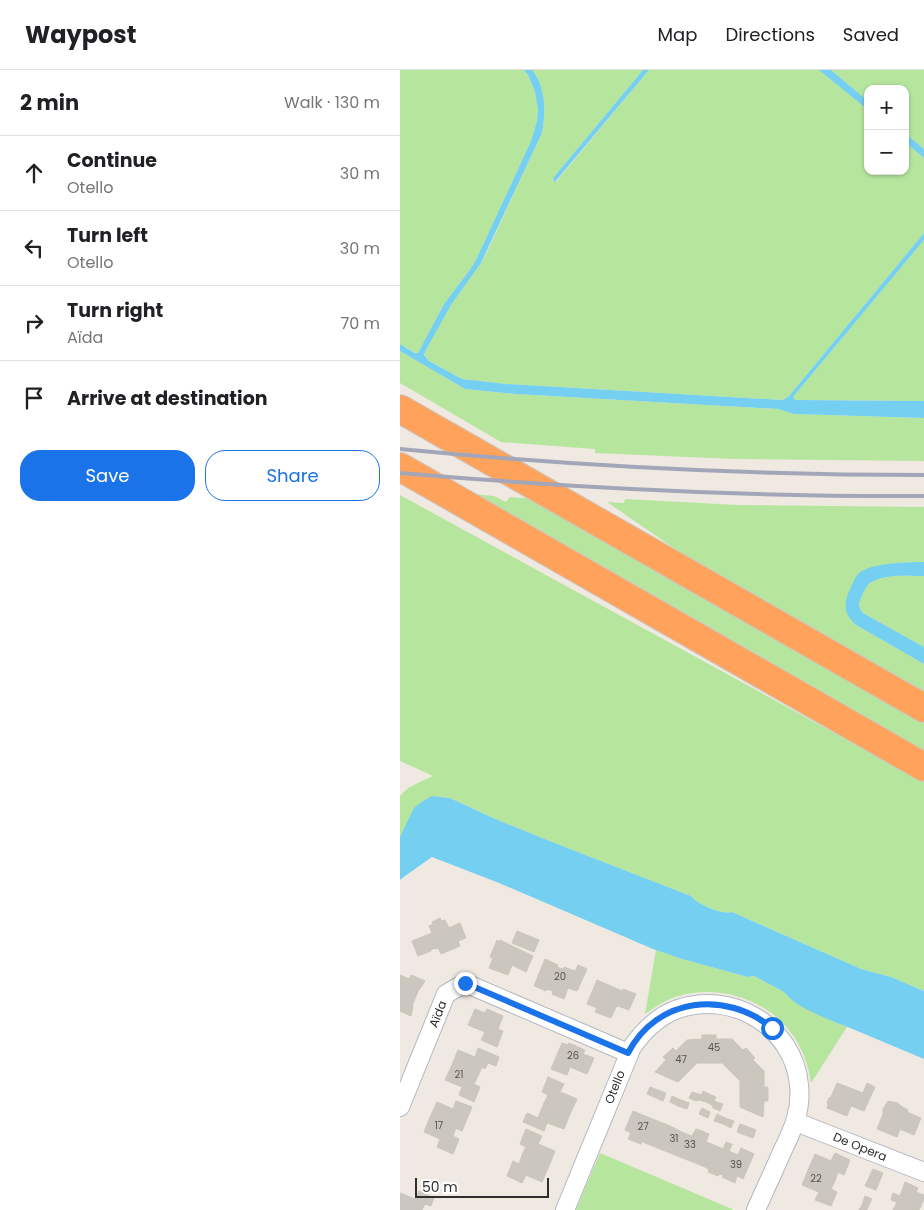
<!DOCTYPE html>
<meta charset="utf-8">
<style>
body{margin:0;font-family:Poppins,sans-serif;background:#f2f2f2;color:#202124}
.controls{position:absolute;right:15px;top:15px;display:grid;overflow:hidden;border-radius:10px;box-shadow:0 1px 4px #0004}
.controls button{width:45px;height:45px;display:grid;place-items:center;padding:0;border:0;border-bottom:1px solid #e0e0e0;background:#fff;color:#202124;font:25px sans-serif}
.scale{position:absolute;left:15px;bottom:12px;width:134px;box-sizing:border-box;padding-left:5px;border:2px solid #2e2e2e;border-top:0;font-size:14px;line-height:18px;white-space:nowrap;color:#2e2e2e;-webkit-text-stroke:4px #fff;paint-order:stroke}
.stop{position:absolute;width:15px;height:15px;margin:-11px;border:4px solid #1a73e8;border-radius:50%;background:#fff}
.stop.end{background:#1a73e8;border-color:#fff;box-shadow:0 1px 5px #0008}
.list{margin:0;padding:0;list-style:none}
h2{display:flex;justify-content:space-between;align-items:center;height:65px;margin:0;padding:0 20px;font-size:21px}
h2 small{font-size:16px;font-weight:400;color:#757577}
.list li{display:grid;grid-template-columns:32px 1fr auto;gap:15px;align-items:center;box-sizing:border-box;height:75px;padding:0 20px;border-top:1px solid #e0e0e0}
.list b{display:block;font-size:19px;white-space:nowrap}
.list p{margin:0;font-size:16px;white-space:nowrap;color:#757577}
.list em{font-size:16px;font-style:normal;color:#757577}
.actions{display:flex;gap:10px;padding:15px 20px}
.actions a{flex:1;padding:11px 0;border:1px solid #1a73e8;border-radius:20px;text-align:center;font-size:18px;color:#1a73e8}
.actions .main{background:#1a73e8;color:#fff}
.icon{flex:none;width:28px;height:28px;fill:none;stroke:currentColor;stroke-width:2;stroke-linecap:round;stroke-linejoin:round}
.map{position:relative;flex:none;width:524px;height:1140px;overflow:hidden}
header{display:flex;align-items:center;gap:30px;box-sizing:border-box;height:70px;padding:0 25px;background:#fff;border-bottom:1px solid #e0e0e0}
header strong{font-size:24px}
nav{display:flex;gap:28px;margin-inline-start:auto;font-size:18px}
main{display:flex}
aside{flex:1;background:#fff}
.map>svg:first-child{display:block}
.green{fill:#b6e59e}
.water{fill:#75cff0}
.building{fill:#cbc7bf;stroke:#cbc5ba}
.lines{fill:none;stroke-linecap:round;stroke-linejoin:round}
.street-casing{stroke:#b4b7c1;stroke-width:20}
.highway-casing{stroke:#c9c9c9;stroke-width:30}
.street{stroke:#fff;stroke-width:18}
.highway{stroke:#ffa35c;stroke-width:28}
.rail{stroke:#a3a6b8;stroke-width:4}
.route{stroke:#1a73e8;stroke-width:6}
.labels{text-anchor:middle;stroke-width:4;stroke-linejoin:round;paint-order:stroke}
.number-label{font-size:10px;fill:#555452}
.street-label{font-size:12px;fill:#2e2e2e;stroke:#fff}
</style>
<header>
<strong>Waypost</strong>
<nav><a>Map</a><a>Directions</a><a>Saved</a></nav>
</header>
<main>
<aside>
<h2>2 min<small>Walk · 130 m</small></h2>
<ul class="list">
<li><svg class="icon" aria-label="ahead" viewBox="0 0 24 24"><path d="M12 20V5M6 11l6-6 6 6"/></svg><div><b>Continue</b><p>Otello</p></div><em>30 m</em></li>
<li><svg class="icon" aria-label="left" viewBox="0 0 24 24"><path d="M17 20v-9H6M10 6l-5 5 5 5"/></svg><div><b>Turn left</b><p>Otello</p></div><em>30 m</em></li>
<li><svg class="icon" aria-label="right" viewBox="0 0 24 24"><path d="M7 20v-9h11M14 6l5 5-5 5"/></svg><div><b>Turn right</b><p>Aïda</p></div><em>70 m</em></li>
<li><svg class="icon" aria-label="arrive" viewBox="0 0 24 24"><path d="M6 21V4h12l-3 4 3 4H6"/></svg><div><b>Arrive at destination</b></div></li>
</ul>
<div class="actions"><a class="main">Save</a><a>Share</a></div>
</aside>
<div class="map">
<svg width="524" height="1140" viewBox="0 0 524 1140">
<rect width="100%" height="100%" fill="#efe9e1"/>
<g class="green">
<polygon points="0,0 124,0 128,5 135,22 138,40 137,51 131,71 76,190 69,201 44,234 18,283 16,283 0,274"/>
<path d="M 132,0 L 243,0 L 153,108 L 153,111 L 156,112 L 249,0 L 419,0 L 468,40 L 468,101 L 505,101 L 505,72 L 524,88 L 524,163 L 389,326 L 383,330 L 106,314 L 62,309 L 29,291 L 24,285 L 26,280 L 51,235 L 81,193 L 87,182 L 142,63 C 146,42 146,18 132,0 Z"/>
<polygon points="431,0 524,0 524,79 505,63 505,19 468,19 468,31"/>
<polygon points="524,170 524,331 394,330 393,327"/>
<polygon points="0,281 65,319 116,324 378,339 394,344 524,348 524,391 334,389 195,383 195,379 101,372 0,313"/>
<polygon points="61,423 94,426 106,432 110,427 152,430 524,645 524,687"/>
<path d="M 0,425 L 524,712 L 524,921 L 491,907 L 461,899 L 332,842 C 322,845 297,834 291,826 L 152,772 L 93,748 L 50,728 L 32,726 L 0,767 L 0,726 C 8,716 22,711 33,706 L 0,691 Z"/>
<path d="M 225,429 L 337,435 L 524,437 L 524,492 C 502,493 477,492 458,504 L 456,555 L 524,594 L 524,622 L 281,483 L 207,432 L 224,433 Z"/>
<path d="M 524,506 L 524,577 L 463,543 C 458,537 458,534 462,526 C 463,523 465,519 467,516 C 478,503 509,506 524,506 Z"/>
<path d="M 256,880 L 282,889 L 348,907 L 354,906 L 384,922 L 387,926 L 421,946 L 447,957 L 411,1013 C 409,999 405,986 398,973 C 374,931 321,912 275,927 C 264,931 254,938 245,944 Z"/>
<polygon points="200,1083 332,1139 333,1140 176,1140"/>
</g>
<g class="water">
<path d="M 124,0 L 132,0 C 146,17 146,42 142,63 L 81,193 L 51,235 L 26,280 L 24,285 L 29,291 L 62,309 L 106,314 L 383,330 L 389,326 L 524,163 L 524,170 L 393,327 L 395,330 L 524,331 L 524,348 L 394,344 L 378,339 L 116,324 L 65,319 L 0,281 L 0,274 L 15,283 L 18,283 L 44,234 L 69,201 L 76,190 L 131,71 L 137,51 L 138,40 L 135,22 L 128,5 Z"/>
<polygon points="243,0 249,0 155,112 154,112 153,108"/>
<polygon points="419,0 431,0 468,31 468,40"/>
<polygon points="505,63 524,79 524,88 505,72"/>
<path d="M 524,492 L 524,506 C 509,506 478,503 467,516 C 465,519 463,523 462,526 C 458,534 458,537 463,543 L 524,577 L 524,594 L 456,555 C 446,546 443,538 448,524 C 451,518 454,508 459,503 C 470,493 509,492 524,492 Z"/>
<path d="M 32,726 L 50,728 L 93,748 L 152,772 L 291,826 C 297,834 322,845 332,842 L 461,899 L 491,907 L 524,921 L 524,989 C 501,979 478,970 455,960 C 436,952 396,939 384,922 L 354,906 L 348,907 L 282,889 L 253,879 L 99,813 L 32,787 L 5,806 L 0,810 L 0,767 L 14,738 L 23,731 Z"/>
</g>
<g class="building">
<polygon points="40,848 41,851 45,850 49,858 60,853 66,868 58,871 60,876 41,884 38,878 35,879 34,878 31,880 31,881 18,886 12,871 32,863 29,856 33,854 32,852"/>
<polygon points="117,861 139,870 134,882 112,873"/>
<polygon points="97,870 100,872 100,870 133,886 126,902 112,895 108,905 89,898 93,888 90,887"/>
<polygon points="145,889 158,895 157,897 163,899 164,897 175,901 178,895 187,899 177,921 168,918 164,929 152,924 153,921 147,919 146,921 134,916"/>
<polygon points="0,905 9,909 11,905 25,911 20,919 19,919 12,936 13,936 11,946 0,941"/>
<polygon points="197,910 222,921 223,919 236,924 229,940 218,936 216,937 211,948 195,942 197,938 187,934"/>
<polygon points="75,939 85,943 87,939 103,946 98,959 103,961 97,977 81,970 85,962 68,955"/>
<polygon points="302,965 316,965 316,969 332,969 322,993 297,993 287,970 302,969"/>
<polygon points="332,969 343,980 346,978 355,988 353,990 364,1001 340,1011 322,993"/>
<polygon points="287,970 297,993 278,1012 255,1002 266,990 263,987 273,978 276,981"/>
<polygon points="162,973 168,975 169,973 185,980 183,984 194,988 187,1004 170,997 167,1005 151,999"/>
<polygon points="78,978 99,987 96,996 88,993 85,999 82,997 78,1006 52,995 58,980 75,987"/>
<polygon points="52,995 78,1006 74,1014 80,1017 74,1032 59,1025 62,1017 45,1010"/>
<polygon points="364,1001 364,1017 368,1017 368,1031 364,1031 363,1047 340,1037 340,1011"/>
<polygon points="148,1007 164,1014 160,1022 177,1029 170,1044 144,1033 148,1025 142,1022"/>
<polygon points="437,1013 463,1023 467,1013 475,1017 464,1041 451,1036 447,1046 427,1038 428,1035 427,1033 429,1028 431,1027"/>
<polygon points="250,1017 266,1023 263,1031 247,1024"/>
<polygon points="303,1021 309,1024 306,1032 299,1030"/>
<polygon points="292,1022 301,1025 299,1030 296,1031 289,1028"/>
<polygon points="309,1024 316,1027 312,1035 306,1032"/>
<polygon points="272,1026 281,1030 278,1036 270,1032"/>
<polygon points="281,1030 289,1033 287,1039 278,1036"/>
<polygon points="56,1031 72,1037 62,1061 30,1047 37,1032 53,1039"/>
<polygon points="314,1031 323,1034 320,1041 313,1038 312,1035"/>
<polygon points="488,1031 498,1033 501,1036 508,1040 507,1042 521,1048 514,1065 500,1059 497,1067 477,1059 483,1044 483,1039"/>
<polygon points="144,1033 170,1044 164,1059 147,1053 144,1061 123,1052 127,1043 138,1048"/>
<polygon points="302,1038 310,1042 308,1048 299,1044"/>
<polygon points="233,1041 255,1050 245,1073 242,1071 241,1074 228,1069 231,1063 225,1060"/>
<polygon points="317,1044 325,1048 323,1054 314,1051"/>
<polygon points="30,1047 56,1058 53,1066 59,1069 53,1084 37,1077 40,1069 24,1062"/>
<polygon points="325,1048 334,1051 331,1058 323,1054"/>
<polygon points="255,1050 270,1056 260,1079 245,1073"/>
<polygon points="340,1054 356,1060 353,1068 337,1062"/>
<polygon points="270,1056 284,1063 275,1085 260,1079"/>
<polygon points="126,1059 142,1066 138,1074 155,1081 149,1096 122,1085 126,1077 120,1074"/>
<polygon points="296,1059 302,1061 290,1091 275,1085 284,1063 292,1066"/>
<polygon points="302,1061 309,1064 306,1072 314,1075 305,1097 290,1091"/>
<polygon points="326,1072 332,1074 318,1106 308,1102 309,1099 305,1097 314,1075 323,1079"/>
<polygon points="332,1074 329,1081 338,1085 341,1078 354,1084 343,1109 337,1106 335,1113 322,1107 323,1105 319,1104"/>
<polygon points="435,1083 450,1090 444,1105 438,1102 435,1111 408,1100 415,1084 431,1091"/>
<polygon points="122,1085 149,1096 142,1112 126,1105 122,1113 107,1106 113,1091 119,1094"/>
<polygon points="473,1099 483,1103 476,1120 465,1116"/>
<polygon points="408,1100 435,1111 431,1119 437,1122 431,1136 415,1130 419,1122 402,1115"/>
<polygon points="505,1112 518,1118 516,1122 524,1125 524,1129 519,1140 517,1140 491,1130 493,1123 500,1126"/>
<polygon points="19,1121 34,1128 31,1136 25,1134 22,1140 0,1140 0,1123 15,1129"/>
<polygon points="465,1126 472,1129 468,1137 462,1135"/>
<polygon points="497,1132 517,1140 493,1140"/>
<polygon points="462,1135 468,1137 467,1140 459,1140"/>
</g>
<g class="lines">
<defs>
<g id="street">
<polyline points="0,1037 46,924 65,913 228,983"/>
<polyline points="396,1052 524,1102"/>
<path d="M 165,1140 L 232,977 C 244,960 258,946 278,939 C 332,920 394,957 399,1015 C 402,1042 392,1061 381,1084 C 373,1103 364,1121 356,1140"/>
</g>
<g id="highway">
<polyline points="0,339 524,638"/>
<polyline points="0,397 524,697"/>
</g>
</defs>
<use href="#street" class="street-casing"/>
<use href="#highway" class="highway-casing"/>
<use href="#street" class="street"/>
<use href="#highway" class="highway"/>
<g class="rail">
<path d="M 0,379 C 174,396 349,405 524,405"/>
<path d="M 0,403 C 174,418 349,427 524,426"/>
</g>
</g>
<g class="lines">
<path class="route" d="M 65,913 L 228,983 C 257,927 326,920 372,958"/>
</g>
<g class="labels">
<g class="number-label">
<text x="160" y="910">20</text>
<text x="314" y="981">45</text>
<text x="173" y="989">26</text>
<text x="281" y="993">47</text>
<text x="59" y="1008">21</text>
<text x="39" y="1059">17</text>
<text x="243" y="1060">27</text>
<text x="274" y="1072">31</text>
<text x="290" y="1078">33</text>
<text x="336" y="1098">39</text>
<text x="416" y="1112">22</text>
</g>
<g class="street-label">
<text transform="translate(38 944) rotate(-68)" y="4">Aïda</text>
<text transform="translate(215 1017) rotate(-68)" y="4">Otello</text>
<text transform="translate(460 1077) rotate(22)" y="4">De Opera</text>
</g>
</g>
</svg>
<div class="controls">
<button>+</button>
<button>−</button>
</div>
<div class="scale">50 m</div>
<div class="stop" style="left:372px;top:958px"></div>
<div class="stop end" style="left:65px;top:913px"></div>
</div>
</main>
